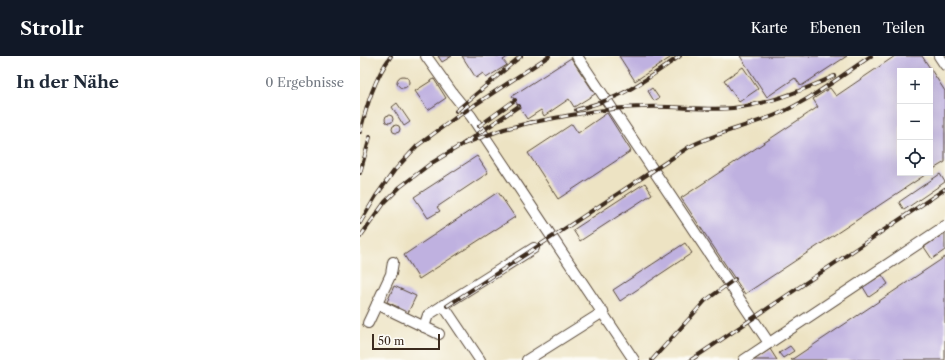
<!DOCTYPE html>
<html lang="de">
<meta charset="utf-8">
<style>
body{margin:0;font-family:"Libre Caslon Text",serif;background:#f6f6f7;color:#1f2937}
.controls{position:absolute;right:12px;top:12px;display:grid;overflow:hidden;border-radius:0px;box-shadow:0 4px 16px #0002}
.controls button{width:36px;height:36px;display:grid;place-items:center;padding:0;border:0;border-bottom:1px solid #e0e1e3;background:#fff;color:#1f2937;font:20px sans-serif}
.scale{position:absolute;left:12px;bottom:10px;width:68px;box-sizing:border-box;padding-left:4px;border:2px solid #3b2a1e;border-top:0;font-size:11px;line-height:14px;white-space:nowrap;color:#3b2a1e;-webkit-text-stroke:3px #fdfcf7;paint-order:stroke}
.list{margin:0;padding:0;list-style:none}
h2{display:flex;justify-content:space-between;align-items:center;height:52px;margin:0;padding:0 16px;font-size:17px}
h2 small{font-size:13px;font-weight:400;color:#747a83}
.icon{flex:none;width:22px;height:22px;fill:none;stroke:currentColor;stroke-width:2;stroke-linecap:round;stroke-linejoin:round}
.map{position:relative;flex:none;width:585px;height:304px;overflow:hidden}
header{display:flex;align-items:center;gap:24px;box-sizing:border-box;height:56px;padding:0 20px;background:#111827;color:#fff}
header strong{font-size:19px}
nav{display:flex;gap:22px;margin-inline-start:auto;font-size:14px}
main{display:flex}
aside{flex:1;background:#fff}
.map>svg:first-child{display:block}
.building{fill:#bfb1e0}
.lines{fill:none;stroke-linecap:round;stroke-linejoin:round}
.minor-casing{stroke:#564637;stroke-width:12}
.minor{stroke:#fff;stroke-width:10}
.rail-casing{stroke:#3b2a1e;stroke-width:4}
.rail{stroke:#fdfcf7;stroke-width:2.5;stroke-dasharray:8;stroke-linecap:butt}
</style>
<header>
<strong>Strollr</strong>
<nav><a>Karte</a><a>Ebenen</a><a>Teilen</a></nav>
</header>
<main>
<aside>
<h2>In der Nähe<small>0 Ergebnisse</small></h2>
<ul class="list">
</ul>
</aside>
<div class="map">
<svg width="585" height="304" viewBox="0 0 585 304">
<rect width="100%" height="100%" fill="#fdfcf7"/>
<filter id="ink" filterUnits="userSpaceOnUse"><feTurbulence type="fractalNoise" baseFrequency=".025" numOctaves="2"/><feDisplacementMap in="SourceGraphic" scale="8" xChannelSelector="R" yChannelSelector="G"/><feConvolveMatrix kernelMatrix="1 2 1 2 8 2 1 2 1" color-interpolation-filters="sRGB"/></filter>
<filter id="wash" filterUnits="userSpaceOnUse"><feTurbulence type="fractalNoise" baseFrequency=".012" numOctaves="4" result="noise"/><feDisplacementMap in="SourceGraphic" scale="16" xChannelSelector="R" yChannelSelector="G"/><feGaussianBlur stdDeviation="0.9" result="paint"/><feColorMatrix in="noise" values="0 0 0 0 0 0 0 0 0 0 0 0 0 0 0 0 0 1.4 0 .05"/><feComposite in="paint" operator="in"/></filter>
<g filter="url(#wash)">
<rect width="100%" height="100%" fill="#ede3c3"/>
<g id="blocks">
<g class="building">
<polygon points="78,0 92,0 82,6"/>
<polygon points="102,0 149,0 143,4 147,9 126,22 123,17 116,22"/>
<polygon points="259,0 313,0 275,25"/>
<polygon points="380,0 487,0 441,30 435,22 407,41"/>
<polygon points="535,0 562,0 585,35 585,106 570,115 570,15 540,15 540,117 568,117 385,238 321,142 458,51 453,43 470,32 476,40"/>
<polygon points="211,2 235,38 214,51 209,43 184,60 181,54 167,63 152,40"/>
<polygon points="383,11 398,33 379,46 364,24"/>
<circle cx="43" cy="26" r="6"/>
<polygon points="74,23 86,42 68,54 55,35"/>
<polygon points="292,32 299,42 294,45 288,35"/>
<polygon points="37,47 50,66 44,70 32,51"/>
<polygon points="247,57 271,95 198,143 168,97 212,68 218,77"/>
<circle cx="29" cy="63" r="4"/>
<circle cx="36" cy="73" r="4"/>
<polygon points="117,100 128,117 77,151 80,155 68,162 54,141"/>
<polygon points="580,118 585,126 544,154 539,146"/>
<polygon points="285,127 292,138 220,185 213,174"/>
<polygon points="138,136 155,161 59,223 44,199"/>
<polygon points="585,177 585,194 572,203 564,191"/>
<polygon points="325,187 332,197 260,245 253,234"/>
<polygon points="585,201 585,304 431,304"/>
<polygon points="522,219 528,228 509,241 503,231"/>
<polygon points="34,230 56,240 47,259 37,254 38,251 27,246"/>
<polygon points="430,290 434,295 423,302 419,297"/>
<polygon points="410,293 417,304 394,304"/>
</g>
</g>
</g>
<g filter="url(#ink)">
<use href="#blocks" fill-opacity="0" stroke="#564637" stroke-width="1"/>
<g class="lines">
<defs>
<g id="minor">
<polyline points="66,0 93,38 111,60 274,304"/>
<polyline points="217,0 409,287"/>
<polyline points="579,0 585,9"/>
<polyline points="17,248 79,278"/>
<polyline points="83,249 120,304"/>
<polyline points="8,267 31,218 33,206"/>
<polyline points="64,271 68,259 174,192"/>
<polyline points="167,304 243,256"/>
<polyline points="384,304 585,170"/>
</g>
</defs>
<use href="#minor" class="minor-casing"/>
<use href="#minor" class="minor"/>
<defs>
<g id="rail">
<path d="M 216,54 C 232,49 248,45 263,37 C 283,27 301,13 320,0"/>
<polyline points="96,55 161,0"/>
<path d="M 169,67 C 206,60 244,52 282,51 C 313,49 343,55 373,52 C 409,48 442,35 474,20"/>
<polyline points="119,70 155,44"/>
<path d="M 0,76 C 7,49 14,23 31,0"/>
<polyline points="103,88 144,73 173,66"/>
<polyline points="0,117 10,81"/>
<polyline points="0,167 16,140 34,115 57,90 95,62 189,0"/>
<polyline points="0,181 25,146 40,131 70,108 103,88 159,50"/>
<path d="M 87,250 L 329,91 C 358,76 389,70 418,58 C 452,43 481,20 511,0"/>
<polyline points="292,304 345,245 375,223"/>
<polyline points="331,304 585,133"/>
</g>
</defs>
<use href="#rail" class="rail-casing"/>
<use href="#rail" class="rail"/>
</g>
</g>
</svg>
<div class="controls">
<button>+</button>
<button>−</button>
<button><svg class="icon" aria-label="locate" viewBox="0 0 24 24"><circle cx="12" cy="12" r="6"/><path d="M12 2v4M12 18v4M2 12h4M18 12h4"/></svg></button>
</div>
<div class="scale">50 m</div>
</div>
</main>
